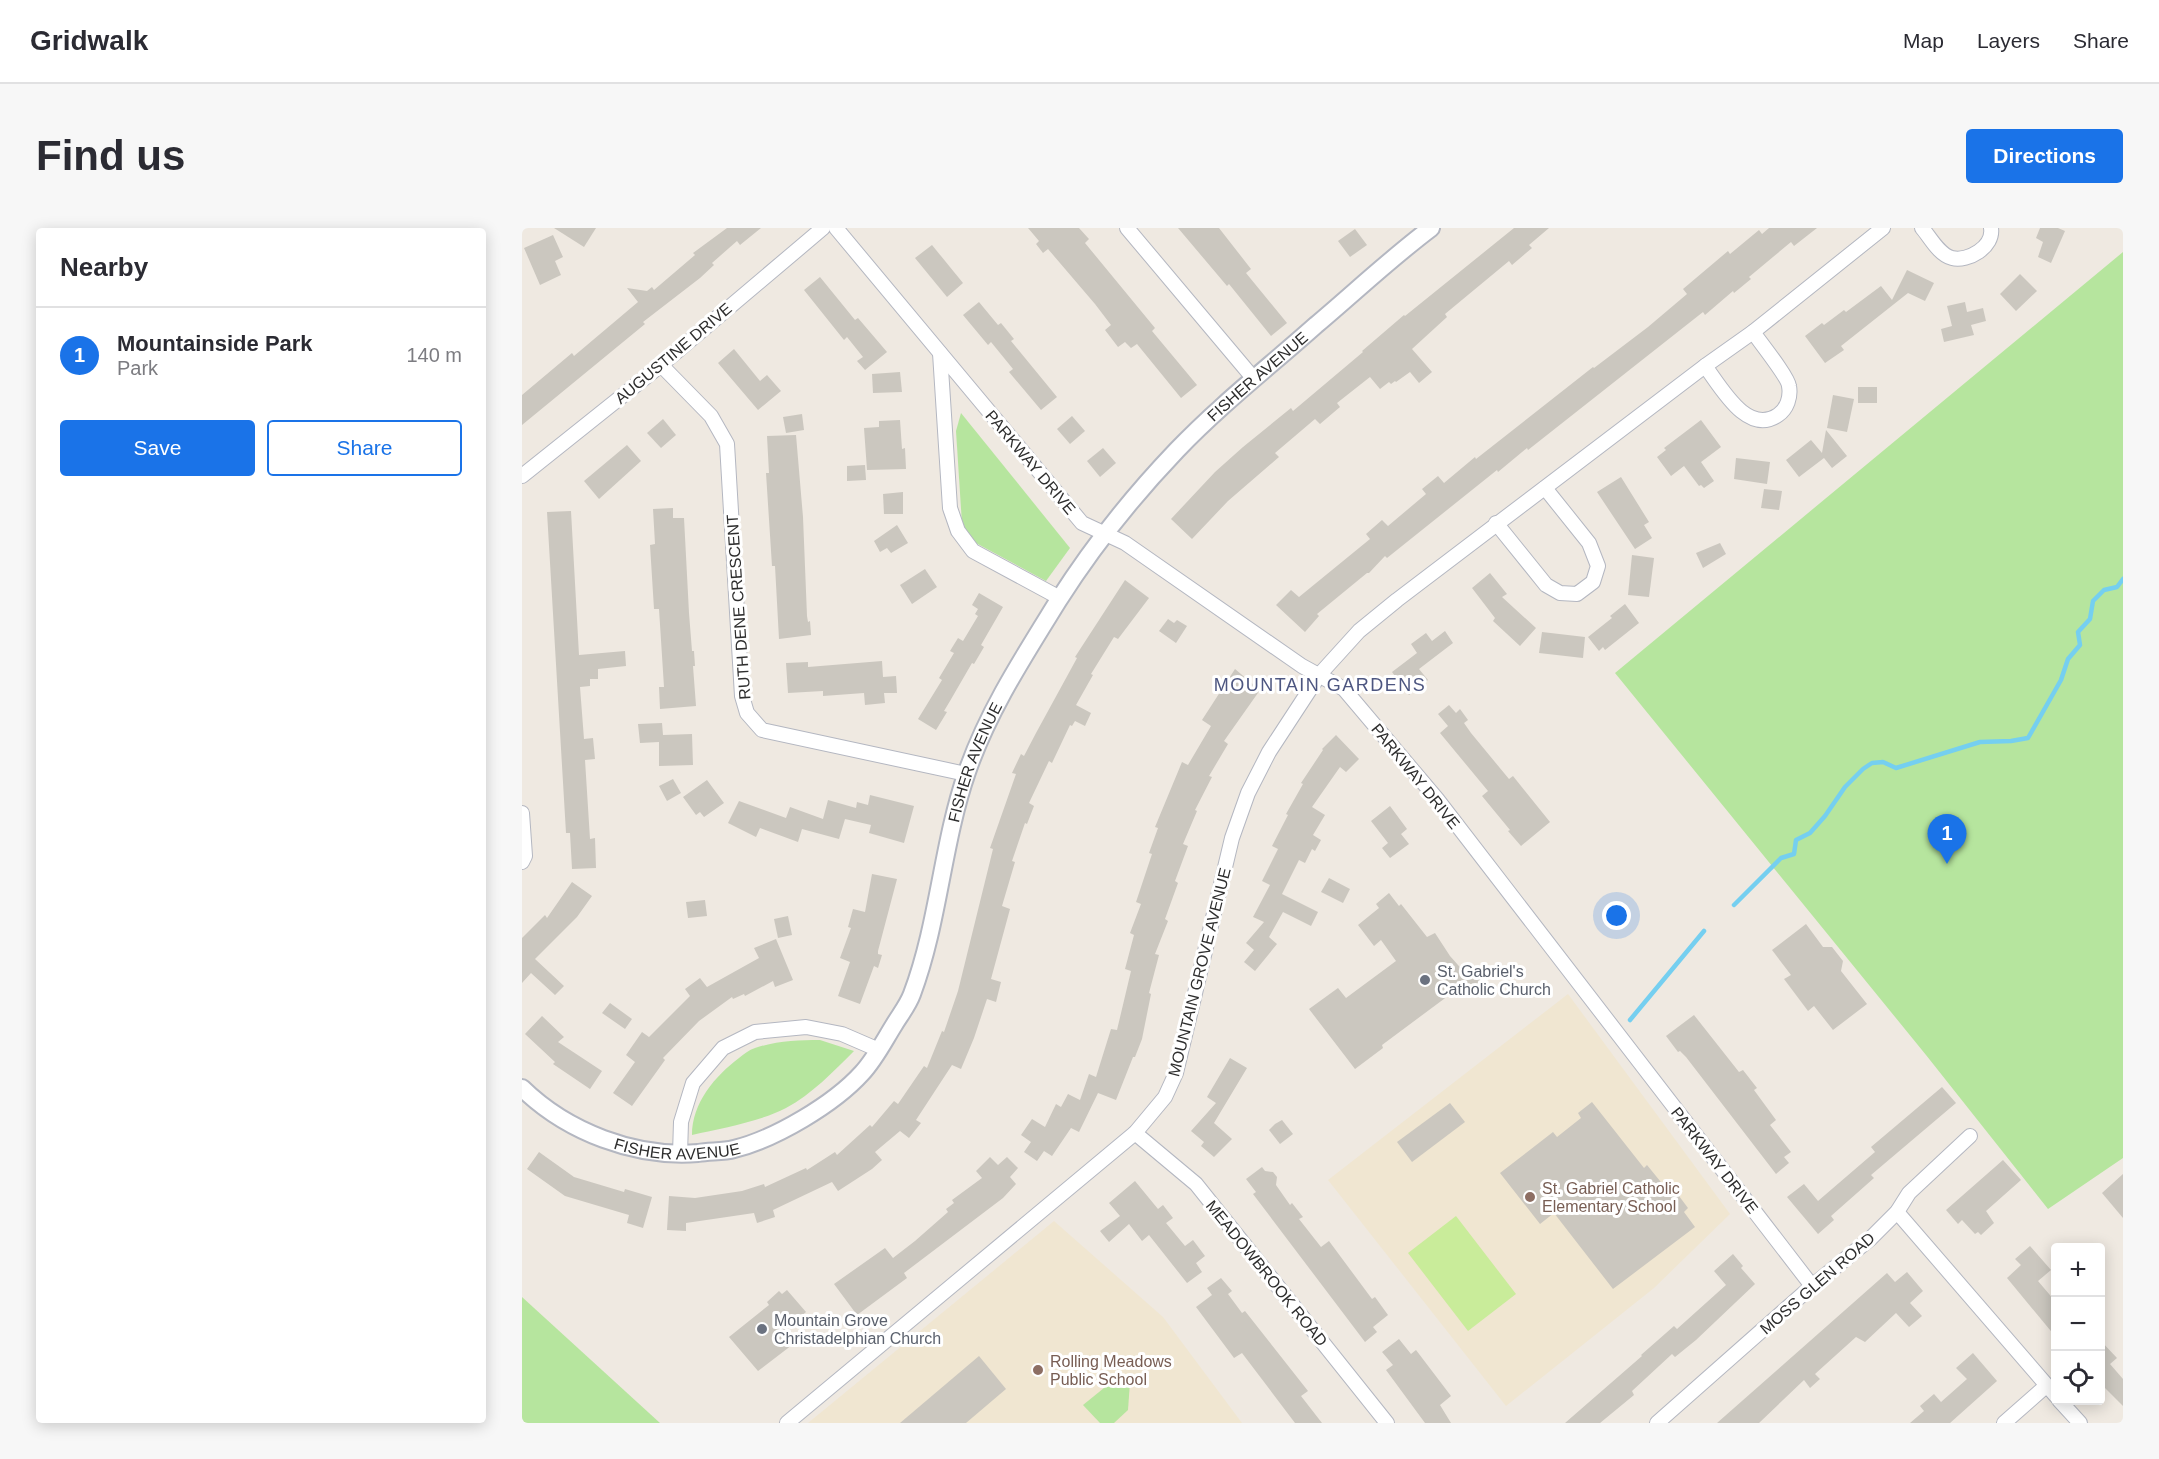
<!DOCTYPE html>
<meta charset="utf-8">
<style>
body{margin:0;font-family:Helvetica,sans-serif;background:#f7f7f7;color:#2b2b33}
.controls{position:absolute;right:18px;bottom:18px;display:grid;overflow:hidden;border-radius:6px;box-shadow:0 3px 15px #0003}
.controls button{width:54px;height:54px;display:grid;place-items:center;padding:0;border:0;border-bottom:2px solid #e1e1e2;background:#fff;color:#2b2b33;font:30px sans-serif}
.you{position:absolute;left:1095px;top:688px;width:21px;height:21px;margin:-15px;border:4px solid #fff;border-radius:50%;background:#1a73e8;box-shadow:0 0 0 9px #1a73e833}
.badge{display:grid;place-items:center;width:39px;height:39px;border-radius:50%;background:#1a73e8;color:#fff;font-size:20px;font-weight:700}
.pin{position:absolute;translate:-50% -50px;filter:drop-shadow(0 2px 3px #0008)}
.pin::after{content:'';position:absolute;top:32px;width:21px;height:18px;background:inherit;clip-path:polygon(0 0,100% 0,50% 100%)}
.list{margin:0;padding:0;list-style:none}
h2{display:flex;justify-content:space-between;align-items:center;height:78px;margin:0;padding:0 24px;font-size:26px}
h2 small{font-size:20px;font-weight:400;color:#7c7c81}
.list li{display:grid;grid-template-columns:39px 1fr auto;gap:18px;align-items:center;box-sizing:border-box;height:96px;padding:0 24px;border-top:2px solid #e1e1e2}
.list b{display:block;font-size:22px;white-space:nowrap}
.list p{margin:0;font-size:20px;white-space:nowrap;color:#7c7c81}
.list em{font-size:20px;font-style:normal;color:#7c7c81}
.actions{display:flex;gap:12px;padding:18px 24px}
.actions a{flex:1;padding:14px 0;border:2px solid #1a73e8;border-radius:6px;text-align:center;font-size:21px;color:#1a73e8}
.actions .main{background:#1a73e8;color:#fff}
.icon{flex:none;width:33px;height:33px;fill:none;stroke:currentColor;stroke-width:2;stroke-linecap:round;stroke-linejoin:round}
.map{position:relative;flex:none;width:1601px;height:1195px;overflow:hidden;border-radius:6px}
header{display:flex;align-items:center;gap:36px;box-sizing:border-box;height:84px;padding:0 30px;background:#fff;border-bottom:2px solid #e1e1e2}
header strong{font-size:28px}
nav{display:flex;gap:33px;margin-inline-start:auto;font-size:21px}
.intro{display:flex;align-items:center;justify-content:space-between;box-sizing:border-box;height:144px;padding:0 36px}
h1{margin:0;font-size:42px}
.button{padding:15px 27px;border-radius:6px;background:#1a73e8;color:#fff;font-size:21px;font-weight:700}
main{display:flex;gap:36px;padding:0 36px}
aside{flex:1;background:#fff;border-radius:6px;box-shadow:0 3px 15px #0003}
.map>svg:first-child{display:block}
.education{fill:#f0e6d1}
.green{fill:#b6e59e}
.pitch{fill:#c9ec9a}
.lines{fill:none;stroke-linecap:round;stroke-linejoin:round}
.stream{stroke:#75cff0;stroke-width:4.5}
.building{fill:#cbc7bf}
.minor-casing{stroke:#b4b7c1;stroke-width:16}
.tertiary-casing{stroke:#b4b7c1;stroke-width:20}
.minor{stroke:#fff;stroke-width:14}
.tertiary{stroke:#fff;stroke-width:16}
.worship-dot{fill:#6b7280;stroke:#fff;stroke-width:2}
.education-dot{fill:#8d6e63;stroke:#fff;stroke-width:2}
.labels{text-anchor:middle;stroke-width:6;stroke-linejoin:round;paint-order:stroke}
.street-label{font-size:16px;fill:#2e2e2e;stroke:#fff}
.worship-label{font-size:16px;fill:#5b616d;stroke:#fff;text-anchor:start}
.education-label{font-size:16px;fill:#785e54;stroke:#fff;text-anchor:start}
.neighbourhood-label{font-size:18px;letter-spacing:1.5px;fill:#4d5680;stroke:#fff}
</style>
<header>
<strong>Gridwalk</strong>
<nav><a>Map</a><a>Layers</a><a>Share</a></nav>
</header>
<div class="intro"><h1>Find us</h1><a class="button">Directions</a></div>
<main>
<aside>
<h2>Nearby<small></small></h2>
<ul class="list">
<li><span class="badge">1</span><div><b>Mountainside Park</b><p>Park</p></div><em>140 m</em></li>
</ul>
<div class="actions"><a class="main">Save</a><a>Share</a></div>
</aside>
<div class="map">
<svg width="1601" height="1195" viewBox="0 0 1601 1195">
<rect width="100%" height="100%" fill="#efe9e1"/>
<g class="education">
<polygon points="1046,766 1208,986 1132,1060 984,1178 806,952"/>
<polygon points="532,993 641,1089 720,1195 286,1195"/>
</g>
<g class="green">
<polygon points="1601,24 1601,930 1526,981 1404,827 1093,445"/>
<polygon points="439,185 548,320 524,353 452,314 440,296 434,203"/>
<path d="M 298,812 L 332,823 C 311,844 290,866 264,880 C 237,894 200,900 170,907 C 170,875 193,848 217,830 C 222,826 227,822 233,820 C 254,813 276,812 298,812 Z"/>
<polygon points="0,1069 138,1195 0,1195"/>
<polygon points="598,1147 608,1154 606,1182 592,1195 578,1195 561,1177"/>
</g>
<polygon class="pitch" points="934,988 994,1066 946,1103 886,1025"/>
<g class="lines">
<g class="stream">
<polyline points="1212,677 1259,630 1272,626 1274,612 1288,605 1303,588 1323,559 1341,541 1350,535 1361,534 1374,540 1458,514 1489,513 1506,510 1539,452 1546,431 1558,417 1556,404 1568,391 1571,373 1582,362 1595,359 1601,351"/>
<polyline points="1108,792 1182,703"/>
</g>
</g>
<g class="building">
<polygon points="32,0 74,0 62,19"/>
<polygon points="205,0 239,0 218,17 215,13 190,35 192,37 178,50 121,94 123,96 0,197 0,167 50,125 52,128 116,74 105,60 125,63 130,59 132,62 173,27 171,25"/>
<polygon points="506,0 557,0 567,11 563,15 633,100 630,103 675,157 659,170 615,116 609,120 603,114 596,119 583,102 589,97 573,76 526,21 521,25 514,16 517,13"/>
<polygon points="656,0 697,0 729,41 724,45 765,95 749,108 707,56 705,58"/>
<polygon points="992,0 1027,0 1007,17 1010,20 990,37 987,33 923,86 925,89 890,121 910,144 897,155 888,144 874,154 873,153 869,156 867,154 858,161 848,149 815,175 818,179 798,196 793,191 753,225 757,229 706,273 670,311 649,291 693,244 721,219 769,180 771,183 841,124 840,123 882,87 883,88"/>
<polygon points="1247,0 1295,0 1272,18 1269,14 1227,49 1229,51 1212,65 1211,63 1183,87 1181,84 1006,222 1005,220 976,244 975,242 865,330 863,328 847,345 845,345 795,386 797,388 783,404 754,377 769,362 777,369 848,311 844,306 860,292 866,298 904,266 900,261 916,248 922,255 953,229 954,231 1071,139 1072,140 1126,99 1165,66 1161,61 1206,23 1208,26 1237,2 1240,6"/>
<polygon points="1518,0 1536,0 1543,3 1529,35 1516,29 1521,14 1514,10"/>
<polygon points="833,1 845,17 828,29 816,13"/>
<polygon points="31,7 41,29 33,33 39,47 18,57 2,20"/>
<polygon points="410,17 441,55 425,69 393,30"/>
<polygon points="1385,42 1412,55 1403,73 1386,65 1319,118 1322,122 1303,135 1283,108 1300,95 1302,97 1322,82 1324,84 1359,58 1370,72"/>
<polygon points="1498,46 1515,63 1494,83 1478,66"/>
<polygon points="298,49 333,92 336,90 365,124 343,142 335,133 341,129 325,109 322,112 282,62"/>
<polygon points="457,74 476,97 479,95 492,111 489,113 535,169 519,182 487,144 491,141 469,114 466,117 441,87"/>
<polygon points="1443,74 1445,84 1461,80 1464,93 1449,97 1452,107 1422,114 1419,101 1430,98 1425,78"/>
<polygon points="212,121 238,153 245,147 259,163 236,182 196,135"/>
<polygon points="378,144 380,164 351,165 350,146"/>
<rect x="1336" y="159" width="19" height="16"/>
<polygon points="1311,167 1332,171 1325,204 1305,200"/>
<polygon points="280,186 282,202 264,205 261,189"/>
<polygon points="550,188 563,203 548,216 535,201"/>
<polygon points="141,191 154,207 139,220 125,205"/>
<polygon points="378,192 380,221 383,220 384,241 345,242 342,200 357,199 357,193"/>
<polygon points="1179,192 1199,219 1179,234 1192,253 1182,260 1179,257 1177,258 1162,238 1149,248 1135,229 1144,222 1142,220"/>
<polygon points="1304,202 1325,228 1310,240 1302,230 1277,249 1264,232 1289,212 1300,225"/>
<polygon points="274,207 281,289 285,388 286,394 288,393 289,407 257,411 253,338 250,338 244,245 247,245 245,208"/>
<polygon points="105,217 119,233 77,271 62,253"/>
<polygon points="581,220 594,235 578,249 565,233"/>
<polygon points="1214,230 1248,234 1245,256 1212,251"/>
<polygon points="343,237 344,252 325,253 325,238"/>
<polygon points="1099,249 1127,294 1122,297 1130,310 1113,321 1075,264"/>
<polygon points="1242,261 1260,263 1257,282 1239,280"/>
<polygon points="381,264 381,286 362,286 361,266"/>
<polygon points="151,280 151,290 162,290 167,385 170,423 172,423 173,438 171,438 174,478 138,481 137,459 142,459 137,381 132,381 128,317 133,316 131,281"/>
<polygon points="49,283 57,427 103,423 104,438 76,441 76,451 68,451 68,458 58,459 62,511 71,510 73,531 63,532 68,611 73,610 74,640 50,641 48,605 44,605 25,284"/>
<polygon points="375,297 386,315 369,325 365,320 358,324 352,313"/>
<polygon points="1198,315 1204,326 1181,340 1174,325"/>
<polygon points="1110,327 1132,330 1127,369 1106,367"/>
<polygon points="403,341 415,359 390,376 378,357"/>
<polygon points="968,345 985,366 980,369 1014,400 998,418 971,393 973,390 950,360"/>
<polygon points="603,352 627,370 596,411 592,409 569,446 571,447 554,477 569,485 563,498 553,493 550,498 548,497 530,535 527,533 507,575 512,578 505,596 503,595 490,633 493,634 480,678 488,681 469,751 479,754 474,774 465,771 452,810 439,841 430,837 394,892 399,895 387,910 378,903 353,924 360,932 350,941 316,963 310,954 251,982 253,989 235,995 232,985 164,995 164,1003 145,1002 147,968 173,970 220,963 242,956 243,959 284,940 285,942 313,924 315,927 348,897 350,899 372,873 376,876 402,838 405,840 420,803 422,804 436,763 471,621 468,620 494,546 490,545 499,526 502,528 514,505 555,430 553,429"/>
<polygon points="457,365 481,379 459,417 462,419 452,436 450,435 428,473 422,483 425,484 414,502 396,491 420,452 417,450 432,425 428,423 436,410 441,413 456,388 453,386 456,381 450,377"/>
<polygon points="1103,376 1117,395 1083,422 1081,419 1077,423 1066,409 1090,390 1088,388"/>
<polygon points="646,391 652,395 655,392 665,398 654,415 637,403"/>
<polygon points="923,403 931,415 897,441 906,452 887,467 870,444 895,425 889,416 904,405 910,413"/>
<polygon points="1020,404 1063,409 1061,430 1017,425"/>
<polygon points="360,433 361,449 374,448 375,465 362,465 363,475 343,477 342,465 301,468 301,463 266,465 264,435 286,434 286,439"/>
<polygon points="713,441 738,462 702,513 706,516 687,548 690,549 673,582 675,583 661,616 666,618 653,653 656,655 643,691 646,693 633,726 637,727 627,765 629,766 620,811 613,829 611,829 594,872 576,865 557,904 549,900 530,928 522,923 515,933 502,924 509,914 499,907 510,891 523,899 534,876 539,879 546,866 558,872 567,846 574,849 589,801 595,802 609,743 603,741 612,707 608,705 619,676 614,674 630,626 627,625 636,600 633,599 660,534 666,537 689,498 680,492"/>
<polygon points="927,477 934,485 938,481 946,492 942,495 949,505 987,551 991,548 1028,594 999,618 986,603 988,602 960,568 966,563 918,505 926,498 916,486"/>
<polygon points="140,495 141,507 170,506 171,537 137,538 137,514 118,515 116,496"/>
<polygon points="814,507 837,531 824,544 818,539 790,579 803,587 791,607 799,612 793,623 790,621 783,635 777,632 760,666 796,684 789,698 761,684 747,709 755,716 733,743 722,734 732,722 724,715 742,694 731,689 748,657 740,653 756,621 750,618 766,587 764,586 781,556 779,555 801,522 800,521"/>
<polygon points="151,551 159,565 145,573 137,558"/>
<polygon points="185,552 202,575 182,589 178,584 174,587 161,569"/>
<polygon points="348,567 392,578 382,615 347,605 349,597 323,591 317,611 280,601 276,614 238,600 234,609 206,595 217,573 264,590 268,579 301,591 306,572 334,580 335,574 346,577"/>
<polygon points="868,578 885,601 879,606 887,616 868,630 860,620 866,615 849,593"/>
<polygon points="350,646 375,651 356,723 356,726 360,727 356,740 352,738 338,776 316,768 328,734 318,730 329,700 326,699 331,681 343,684"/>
<polygon points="807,650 828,661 821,675 799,664"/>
<polygon points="50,654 70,668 55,689 13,731 42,758 33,767 9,745 0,755 0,710 23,687 25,690"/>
<polygon points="867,665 877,678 879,676 905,709 913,705 928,728 944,746 948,742 962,755 949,769 938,759 860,817 861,820 833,841 787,781 816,760 824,770 874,733 859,712 852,718 836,697 857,680 854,676"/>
<polygon points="183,672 185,688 166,690 164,674"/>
<polygon points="266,688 270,707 256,710 252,691"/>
<polygon points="1284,696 1301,719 1310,719 1321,733 1319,743 1345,776 1311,802 1292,778 1286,783 1262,751 1269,747 1250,722"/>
<polygon points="254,711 271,752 253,759 251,753 223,768 222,766 211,771 210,769 177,793 141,830 143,832 110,878 91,865 113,834 104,827 120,804 127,809 168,768 163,761 178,750 185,759 237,730 232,720"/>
<polygon points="88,775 110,791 103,801 80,785"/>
<polygon points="1172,787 1217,844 1221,842 1235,860 1232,862 1254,892 1248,897 1269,924 1262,929 1267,935 1254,946 1164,829 1158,823 1156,824 1144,808"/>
<polygon points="20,788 42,809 36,814 80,843 68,861 31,836 33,834 3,806"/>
<polygon points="708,830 725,840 692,895 710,911 692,929 679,918 682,914 669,903 694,875 685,869"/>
<polygon points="1420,859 1434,875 1349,947 1352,950 1309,988 1312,992 1296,1006 1265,969 1282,956 1296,973 1353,924 1349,919"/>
<polygon points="1070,874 1122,940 1125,937 1147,964 1151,960 1166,980 1162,984 1173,999 1091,1061 1032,985 1018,996 978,945 1031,904 1035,909 1059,890 1056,885"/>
<polygon points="928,875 943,894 890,934 875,914"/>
<polygon points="760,892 771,906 758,916 747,902 753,896"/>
<polygon points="17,924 52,949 102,964 103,961 130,969 121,1000 105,995 107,987 43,968 5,941"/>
<polygon points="468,929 476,937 485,929 496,940 488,949 494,956 481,970 382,1045 385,1050 335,1087 312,1056 363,1020 371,1030 393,1013 426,984 424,981 432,975 430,972 460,950 454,943"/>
<polygon points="1481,932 1499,952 1464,983 1472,995 1459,1007 1456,1004 1453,1006 1440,992 1436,996 1424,982"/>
<polygon points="740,939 743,943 751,944 755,949 754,957 768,977 770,975 781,989 777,991 799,1019 807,1013 850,1071 853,1069 866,1087 851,1099 855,1104 843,1114 731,966 734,964 724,951"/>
<polygon points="1601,946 1601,990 1580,965"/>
<polygon points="613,953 636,981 641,977 651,990 644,995 663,1018 671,1012 683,1028 674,1035 680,1044 665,1055 627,1007 620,1013 607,996 587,1014 578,1003 598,988 587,975"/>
<polygon points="1508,1018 1529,1042 1516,1053 1533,1073 1533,1108 1485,1050 1499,1037 1493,1031"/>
<polygon points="1211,1026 1221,1038 1219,1040 1233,1056 1174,1112 1153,1129 1150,1126 1110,1163 1112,1167 1078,1195 1043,1195 1120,1128 1119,1127 1152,1098 1155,1101 1204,1057 1192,1043"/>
<polygon points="1385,1044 1401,1063 1388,1075 1400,1088 1387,1099 1374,1085 1343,1114 1334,1109 1293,1146 1298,1151 1288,1160 1282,1152 1237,1195 1195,1195 1365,1045 1373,1054"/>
<polygon points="699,1050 710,1063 706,1066 720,1085 723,1083 786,1163 779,1168 800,1195 773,1195 720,1125 712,1130 674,1079 690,1067 685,1060"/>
<polygon points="265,1062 284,1084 259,1105 270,1117 236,1143 207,1109 247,1077 245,1074 257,1063 260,1066"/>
<polygon points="877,1111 889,1126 894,1122 929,1168 918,1177 929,1195 903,1195 864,1142 871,1137 860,1124"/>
<polygon points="1578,1112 1595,1130 1588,1136 1601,1151 1601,1178 1578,1155"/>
<polygon points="1451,1125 1475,1153 1428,1195 1388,1195 1402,1183 1398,1178 1412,1166 1419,1174 1445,1151 1434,1140"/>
<polygon points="457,1128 484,1161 444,1195 378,1195"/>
</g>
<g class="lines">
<defs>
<g id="minor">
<polyline points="314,0 560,295 603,315 780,438 822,461 915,571 1290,1058"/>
<polyline points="605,0 732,151"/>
<path d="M 1400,0 C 1408,9 1417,27 1430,30 C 1446,34 1472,19 1469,0"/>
<polyline points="418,125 428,280 436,303 451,323 538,370"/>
<polyline points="139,137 189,188 205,216 220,468 225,485 240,502 444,546"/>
<path d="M 1183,138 C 1199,159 1225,208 1256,187 C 1265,181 1269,169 1267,158 C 1266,149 1238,114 1231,104"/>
<polyline points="0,248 139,137 301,0"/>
<polyline points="974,295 1024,357 1038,365 1055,366 1071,354 1076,338 1067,315 1023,260"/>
<polyline points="0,585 3,628 0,634"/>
<polyline points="613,905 674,956 865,1195"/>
<polyline points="158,926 159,894 171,855 201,820 233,804 284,799 320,806 357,822"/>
<polyline points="1375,984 1534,1168"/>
<polyline points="1537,1172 1558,1195"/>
<polyline points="265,1195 613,905 643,869 654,845 710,610 726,565 747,524 798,446 837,403 875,372 1183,138 1231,104 1361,0"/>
<polyline points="1135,1195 1290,1058 1348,1011 1375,984 1387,965 1448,908"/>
<polyline points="1482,1195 1524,1158"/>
</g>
<g id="tertiary">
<path id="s1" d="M 0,860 C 45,904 113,930 176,925 C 188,923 201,924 212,921 C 253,911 312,876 340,845 C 353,831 362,813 372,797 C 378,787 386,777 390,766 C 417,694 420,616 445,544 C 466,483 502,428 536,373 C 569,321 612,267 655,222 C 698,177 748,138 794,97 C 832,65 869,30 909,0"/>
</g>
</defs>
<use href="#minor" class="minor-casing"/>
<use href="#tertiary" class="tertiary-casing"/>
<use href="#minor" class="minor"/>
<use href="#tertiary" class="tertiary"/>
</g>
<g class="worship-dot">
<circle cx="903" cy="752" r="6"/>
<circle cx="240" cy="1101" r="6"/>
</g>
<g class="education-dot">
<circle cx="1008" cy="969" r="6"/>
<circle cx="516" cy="1142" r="6"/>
</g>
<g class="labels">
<g class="street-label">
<text transform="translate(151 125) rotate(-40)" y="6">AUGUSTINE DRIVE</text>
<text dy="6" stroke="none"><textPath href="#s1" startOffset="1198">FISHER AVENUE</textPath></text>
<text transform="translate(509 234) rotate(50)" y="6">PARKWAY DRIVE</text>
<text transform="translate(216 379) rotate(-94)" y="6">RUTH DENE CRESCENT</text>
<text dy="6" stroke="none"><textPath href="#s1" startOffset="714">FISHER AVENUE</textPath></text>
<text transform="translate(894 548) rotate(51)" y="6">PARKWAY DRIVE</text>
<text transform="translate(677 744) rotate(-76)" y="6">MOUNTAIN GROVE AVENUE</text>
<text dy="6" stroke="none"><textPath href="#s1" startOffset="172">FISHER AVENUE</textPath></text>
<text transform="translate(1193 932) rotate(52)" y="6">PARKWAY DRIVE</text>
<text transform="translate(745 1045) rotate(51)" y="6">MEADOWBROOK ROAD</text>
<text transform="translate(1295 1055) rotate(-41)" y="6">MOSS GLEN ROAD</text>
</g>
<g class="worship-label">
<text x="915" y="749">St. Gabriel's<tspan x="915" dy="18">Catholic Church</tspan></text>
<text x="252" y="1098">Mountain Grove<tspan x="252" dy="18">Christadelphian Church</tspan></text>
</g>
<g class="education-label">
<text x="1020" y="966">St. Gabriel Catholic<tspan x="1020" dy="18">Elementary School</tspan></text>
<text x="528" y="1139">Rolling Meadows<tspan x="528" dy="18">Public School</tspan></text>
</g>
<g class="neighbourhood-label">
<text x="798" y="463">MOUNTAIN GARDENS</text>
</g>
</g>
</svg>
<div class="controls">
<button>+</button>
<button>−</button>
<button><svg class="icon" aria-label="locate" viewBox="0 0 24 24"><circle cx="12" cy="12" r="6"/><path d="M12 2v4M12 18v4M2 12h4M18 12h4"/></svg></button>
</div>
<div class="you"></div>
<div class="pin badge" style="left:1425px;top:636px">1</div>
</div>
</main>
